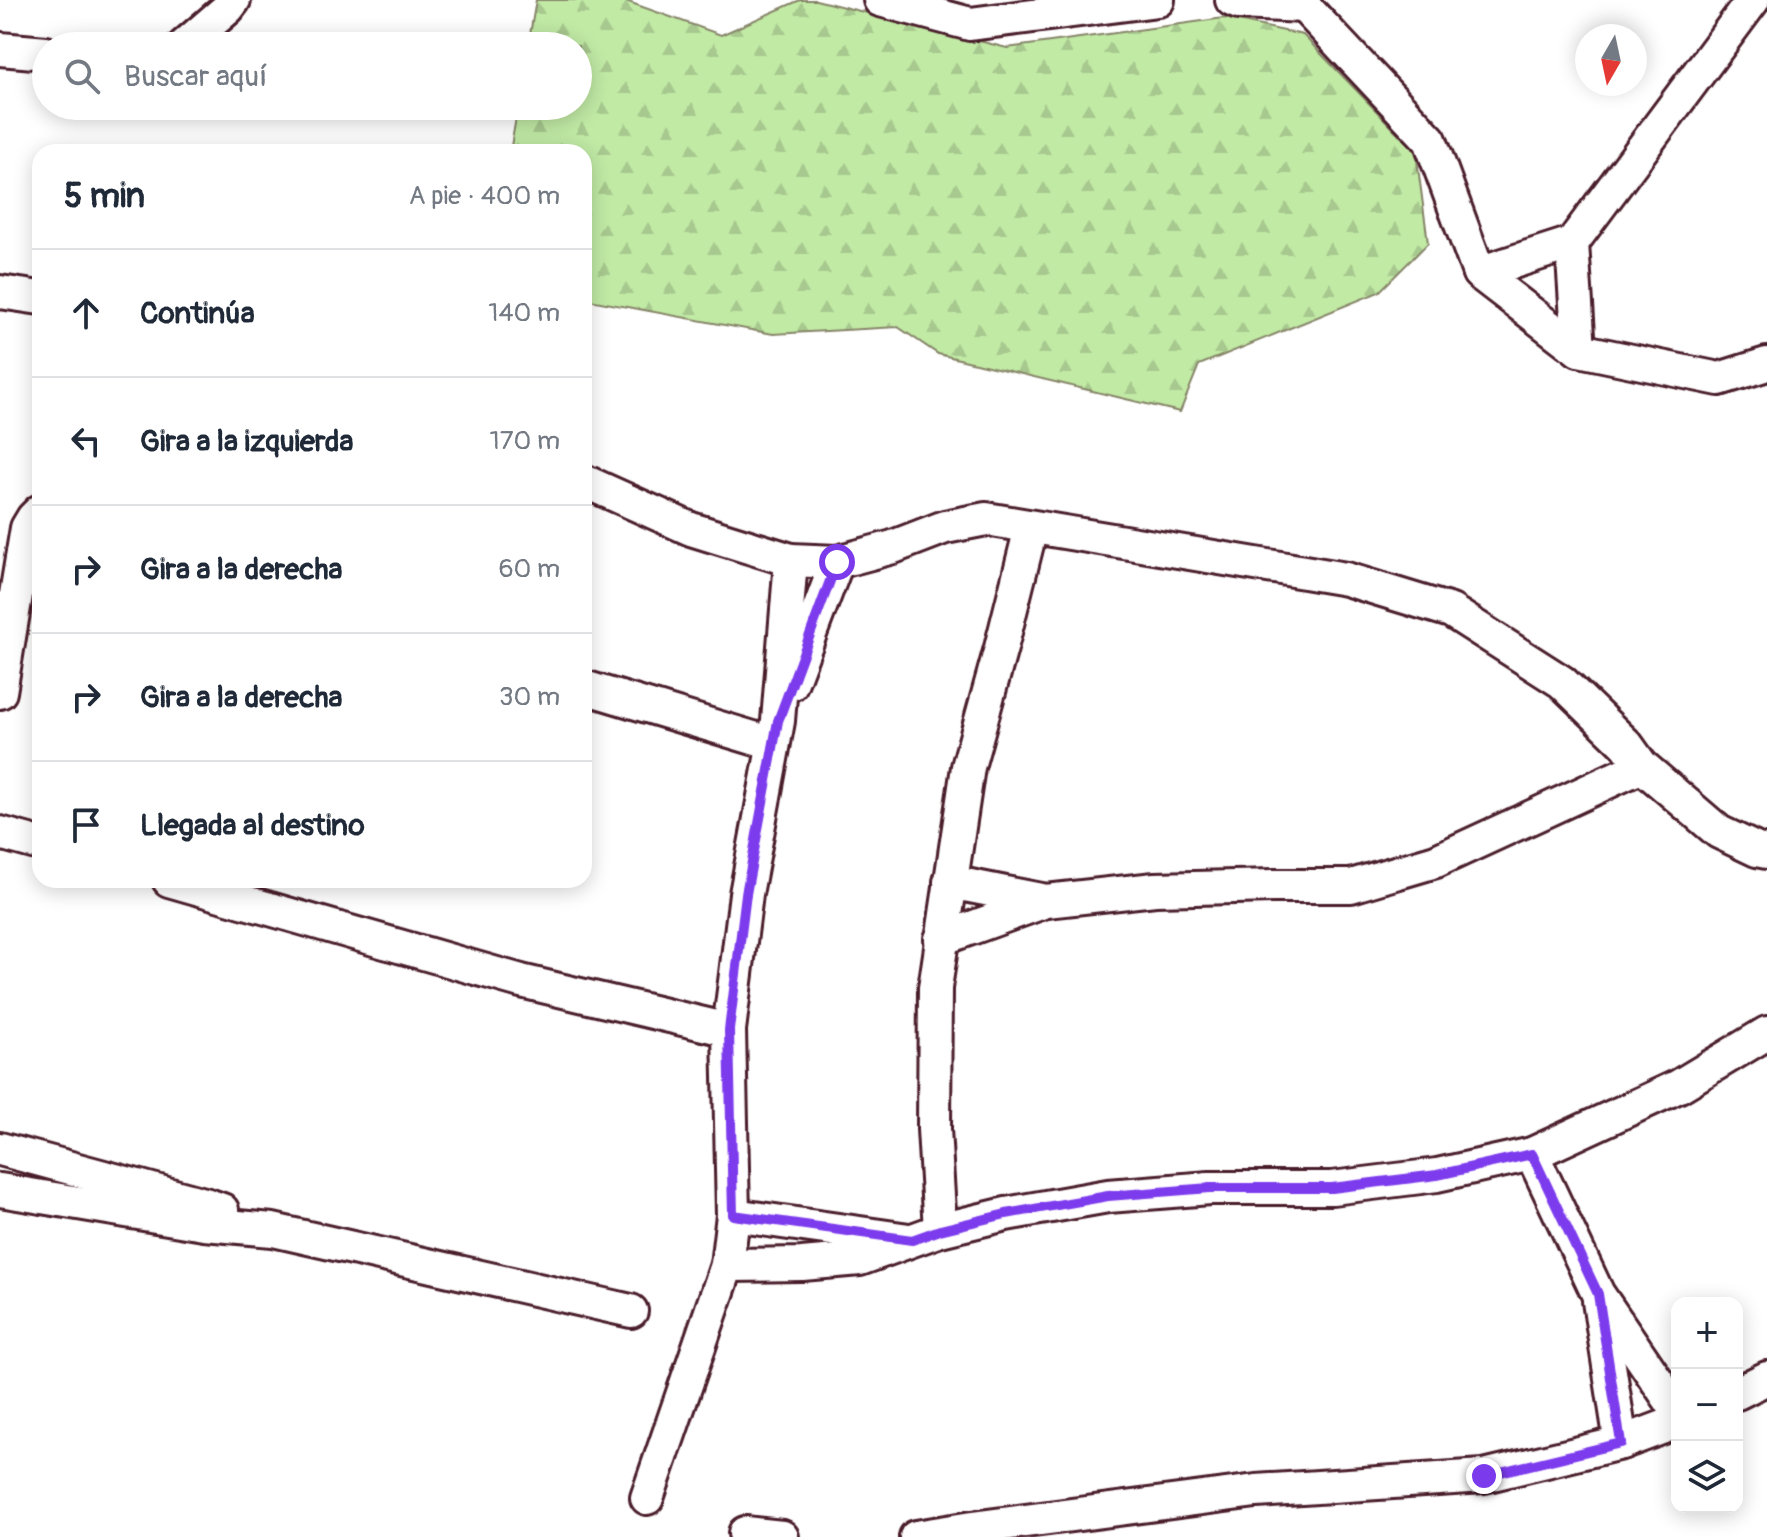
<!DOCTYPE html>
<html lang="es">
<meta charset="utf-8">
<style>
body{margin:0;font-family:Pangolin,sans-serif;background:#f2f2f3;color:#1f2937}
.controls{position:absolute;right:24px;bottom:24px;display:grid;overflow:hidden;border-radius:16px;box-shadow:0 4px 20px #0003}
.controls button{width:72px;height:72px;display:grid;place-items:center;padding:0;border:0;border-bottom:2px solid #e0e1e3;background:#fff;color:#1f2937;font:40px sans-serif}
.compass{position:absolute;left:1575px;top:24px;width:72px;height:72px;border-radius:50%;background:#fff;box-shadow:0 4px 20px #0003;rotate:189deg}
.stop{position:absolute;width:24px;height:24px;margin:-18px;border:6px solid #7c3aed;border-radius:50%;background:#fff}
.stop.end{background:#7c3aed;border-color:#fff;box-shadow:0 2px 8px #0008}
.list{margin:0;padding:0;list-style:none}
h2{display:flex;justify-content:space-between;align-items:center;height:104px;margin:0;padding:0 32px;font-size:34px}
h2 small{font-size:26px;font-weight:400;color:#747a83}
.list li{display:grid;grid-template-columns:52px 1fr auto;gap:24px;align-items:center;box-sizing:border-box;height:128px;padding:0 32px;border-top:2px solid #e0e1e3}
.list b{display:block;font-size:30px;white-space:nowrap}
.list em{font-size:26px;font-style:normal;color:#747a83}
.icon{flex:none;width:44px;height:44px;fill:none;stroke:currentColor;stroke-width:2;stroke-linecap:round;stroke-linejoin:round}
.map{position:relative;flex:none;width:1767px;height:1537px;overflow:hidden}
.search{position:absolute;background:#fff;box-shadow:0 4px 20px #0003;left:32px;top:32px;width:560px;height:88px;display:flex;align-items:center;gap:20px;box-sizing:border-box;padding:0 28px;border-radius:44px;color:#747a83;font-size:30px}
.panel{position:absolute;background:#fff;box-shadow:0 4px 20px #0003;left:32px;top:144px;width:560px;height:744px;border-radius:24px}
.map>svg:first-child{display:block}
.forest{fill:url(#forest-firs);stroke:#868468;stroke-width:2}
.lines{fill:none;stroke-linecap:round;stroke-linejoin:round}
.minor-casing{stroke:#4a1f2b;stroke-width:38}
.minor{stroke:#fff;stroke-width:32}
.route{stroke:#7c3aed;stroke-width:10}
</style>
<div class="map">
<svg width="1767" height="1537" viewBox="0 0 1767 1537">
<defs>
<pattern id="forest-firs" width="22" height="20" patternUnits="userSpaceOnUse" patternTransform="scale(2)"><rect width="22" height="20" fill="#c1eaa5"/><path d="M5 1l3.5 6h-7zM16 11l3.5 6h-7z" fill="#a7c88e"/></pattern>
</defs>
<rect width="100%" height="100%" fill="#fff"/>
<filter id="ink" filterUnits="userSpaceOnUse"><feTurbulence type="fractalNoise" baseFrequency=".0125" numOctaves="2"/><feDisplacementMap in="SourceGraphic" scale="16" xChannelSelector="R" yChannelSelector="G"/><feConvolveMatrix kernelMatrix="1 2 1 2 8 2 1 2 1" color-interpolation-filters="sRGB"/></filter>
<g filter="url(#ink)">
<polygon class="forest" points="536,0 623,0 721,35 800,0 816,0 1007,48 1224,18 1303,35 1416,152 1428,243 1379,292 1199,365 1180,412 938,354 898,327 773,334 584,299 584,152 510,152 518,106 578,106 578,46 528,46"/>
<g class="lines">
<defs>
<g id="minor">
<polyline points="880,0 970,24 1158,0"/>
<polyline points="1232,0 1239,3 1304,6"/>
<polyline points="1303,0 1304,6 1430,140 1479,273 1579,350 1719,379 1767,364"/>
<polyline points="184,46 228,8 234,0"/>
<polyline points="0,49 46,53"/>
<polyline points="1572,243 1579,350"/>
<polyline points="1479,273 1572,243 1753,0"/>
<polyline points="0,292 40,298"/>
<polyline points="584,481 691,529 791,560 837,562 893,547 945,527 986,519 1346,579 1451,611 1562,682 1627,745 1642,766 1719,832 1757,850 1767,852"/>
<polyline points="791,684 837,562"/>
<polyline points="584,687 773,744"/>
<polyline points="0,692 27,528 33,518 40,511"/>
<polyline points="0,833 40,844"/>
<polyline points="169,880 521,981 729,1030"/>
<polyline points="950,882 1046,901"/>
<polyline points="941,939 1046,901 1155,889 1274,886 1351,886 1436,861 1642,766"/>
<polyline points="0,1149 208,1205 222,1210"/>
<polyline points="1532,1154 1598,1294 1677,1410"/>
<polyline points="0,1190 204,1224 273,1230 631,1311"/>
<polyline points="733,1215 909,1240"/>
<polyline points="940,1230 934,1129 935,988 968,767 1001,648 1031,528"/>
<polyline points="727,1265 802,1264 860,1259 940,1230 1006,1214 1108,1196 1210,1188 1332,1188 1437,1175 1532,1154 1679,1086 1767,1033"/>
<polyline points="1599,1301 1621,1443"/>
<polyline points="1737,1393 1767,1378"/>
<polyline points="647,1498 727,1265 733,1215 729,1030 746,894 778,721 791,560"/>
<polyline points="745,1533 782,1537"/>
<polyline points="916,1537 972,1528 1256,1491 1484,1476 1621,1443 1677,1422"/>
</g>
</defs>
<use href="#minor" class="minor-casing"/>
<use href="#minor" class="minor"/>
</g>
</g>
<g class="lines" filter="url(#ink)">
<polyline class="route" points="837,562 778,721 746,894 729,1030 733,1215 912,1240 940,1230 1006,1214 1108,1196 1210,1188 1332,1188 1437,1175 1532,1154 1598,1294 1621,1443 1484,1476"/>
</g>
</svg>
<div class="controls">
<button>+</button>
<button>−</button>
<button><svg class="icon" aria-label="layers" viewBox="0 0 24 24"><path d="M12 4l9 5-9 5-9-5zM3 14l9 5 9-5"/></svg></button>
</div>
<svg class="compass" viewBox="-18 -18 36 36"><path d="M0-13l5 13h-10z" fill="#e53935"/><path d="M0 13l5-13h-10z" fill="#747a83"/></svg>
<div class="stop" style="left:837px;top:562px"></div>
<div class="stop end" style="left:1484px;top:1476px"></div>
<div class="search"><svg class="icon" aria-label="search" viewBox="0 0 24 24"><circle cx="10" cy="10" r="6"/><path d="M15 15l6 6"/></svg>Buscar aquí</div>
<section class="panel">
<h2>5 min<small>A pie · 400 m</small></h2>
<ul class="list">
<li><svg class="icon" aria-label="ahead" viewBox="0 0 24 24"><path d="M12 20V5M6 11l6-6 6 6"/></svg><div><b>Continúa</b></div><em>140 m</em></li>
<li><svg class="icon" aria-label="left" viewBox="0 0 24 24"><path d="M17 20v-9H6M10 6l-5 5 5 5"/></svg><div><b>Gira a la izquierda</b></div><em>170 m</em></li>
<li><svg class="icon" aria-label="right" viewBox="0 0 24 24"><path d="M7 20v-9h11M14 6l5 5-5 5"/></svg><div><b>Gira a la derecha</b></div><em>60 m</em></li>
<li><svg class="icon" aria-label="right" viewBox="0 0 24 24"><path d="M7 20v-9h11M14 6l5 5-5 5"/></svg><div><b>Gira a la derecha</b></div><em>30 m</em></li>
<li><svg class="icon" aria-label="arrive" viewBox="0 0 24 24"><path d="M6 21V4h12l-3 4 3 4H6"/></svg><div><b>Llegada al destino</b></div></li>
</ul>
</section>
</div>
